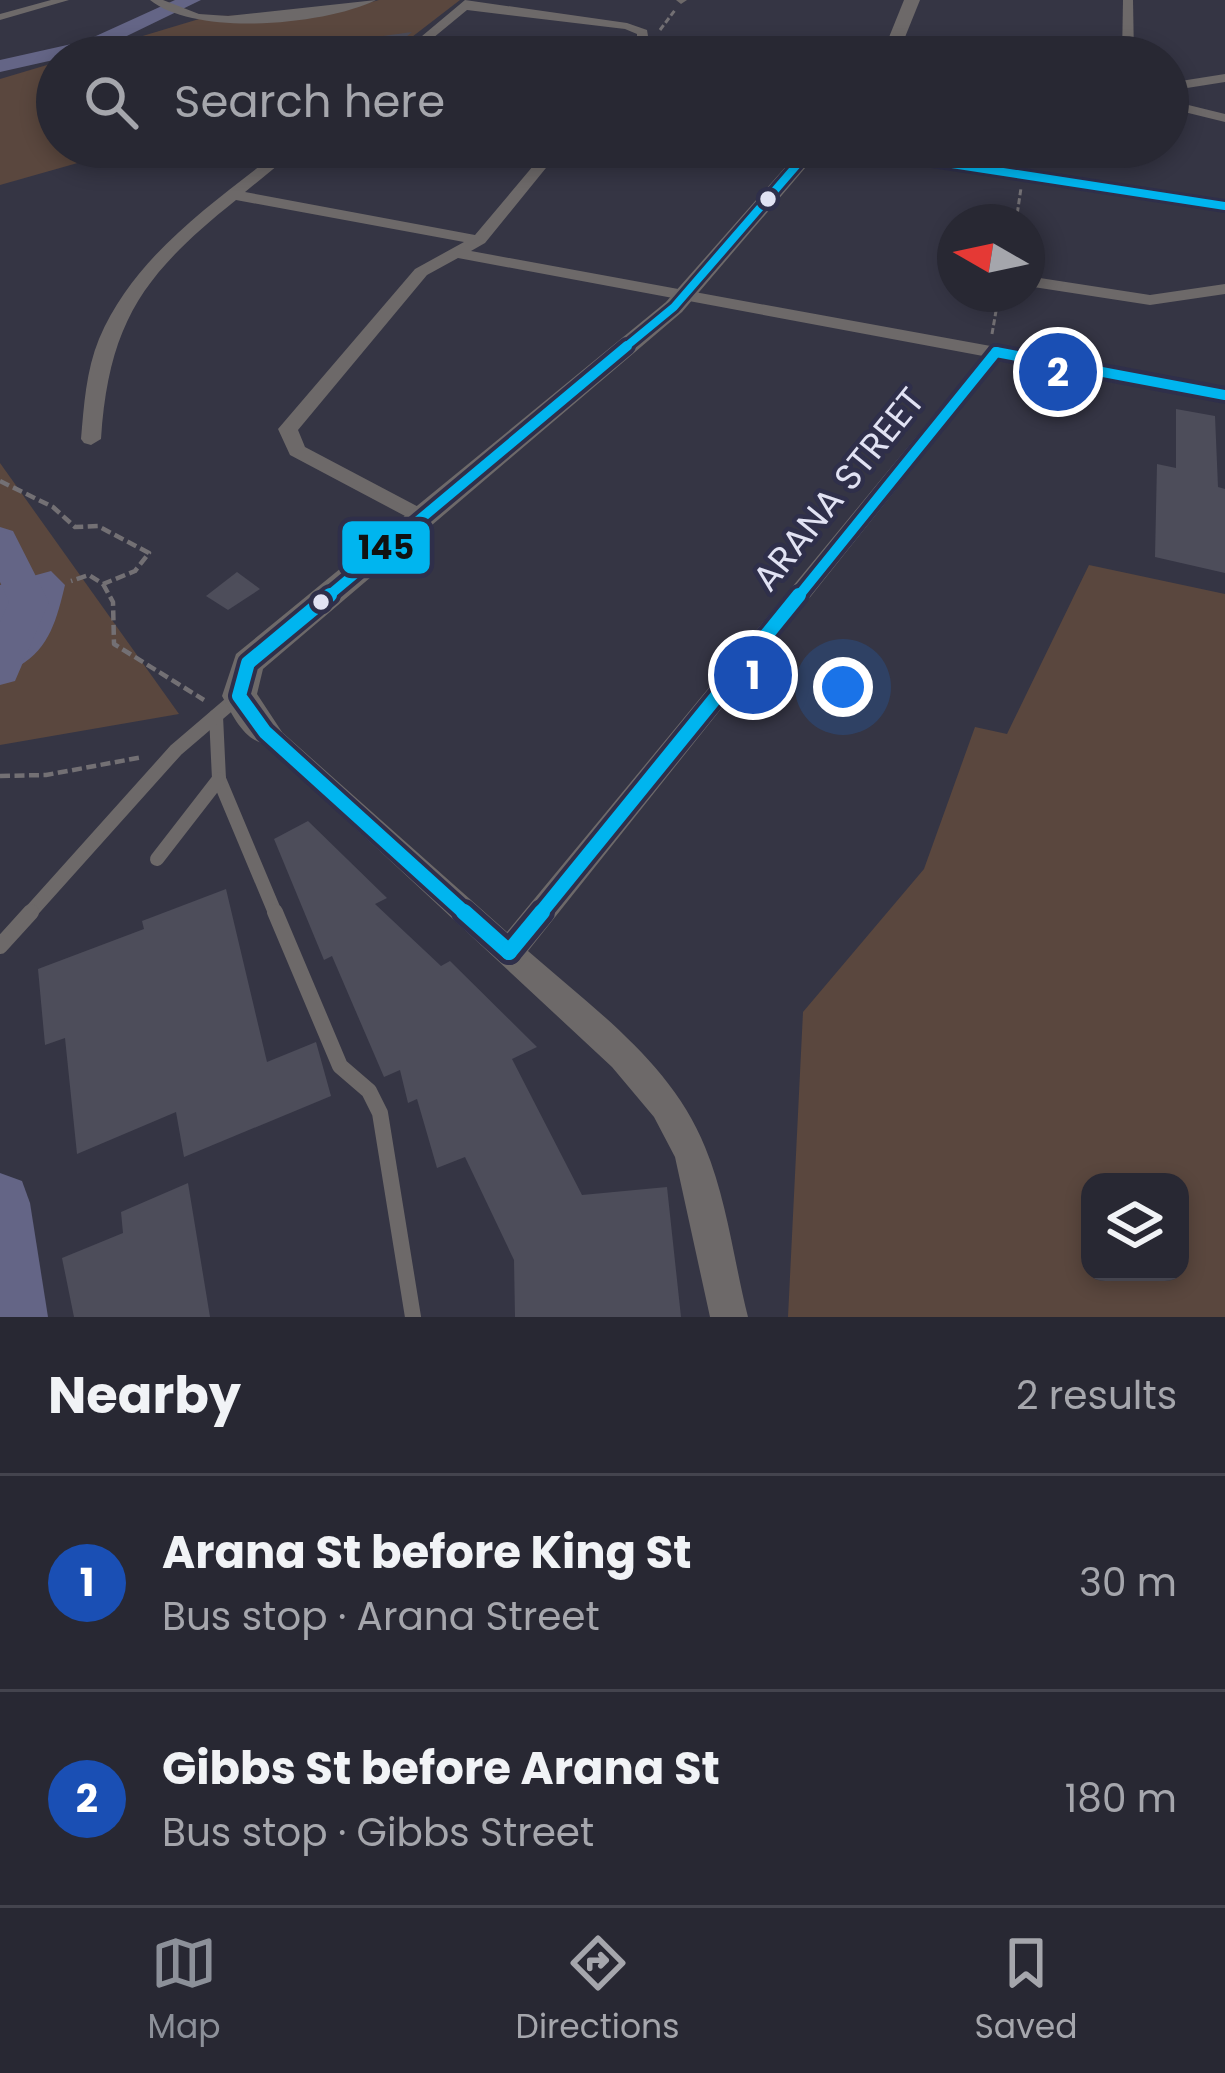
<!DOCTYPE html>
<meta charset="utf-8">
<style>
body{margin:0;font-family:Poppins,sans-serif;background:#34343f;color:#f1f3f6}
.controls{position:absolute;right:36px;bottom:36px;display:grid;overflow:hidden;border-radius:24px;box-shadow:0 6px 18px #0003}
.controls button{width:108px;height:108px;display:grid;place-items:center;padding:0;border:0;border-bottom:3px solid #44444e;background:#282833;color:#f1f3f6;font:60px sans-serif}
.compass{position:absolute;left:937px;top:204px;width:108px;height:108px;border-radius:50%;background:#282833;box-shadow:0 6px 18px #0003;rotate:279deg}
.you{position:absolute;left:843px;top:687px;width:42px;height:42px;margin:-30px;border:9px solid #fff;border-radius:50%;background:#1a73e8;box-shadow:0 0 0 18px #1a73e833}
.badge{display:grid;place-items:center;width:78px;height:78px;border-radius:50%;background:#8c9099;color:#fff;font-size:39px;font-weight:700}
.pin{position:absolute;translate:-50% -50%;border:6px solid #fff;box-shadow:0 3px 12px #0006}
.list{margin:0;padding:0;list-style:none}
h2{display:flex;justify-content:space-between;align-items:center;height:156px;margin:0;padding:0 48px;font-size:51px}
h2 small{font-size:39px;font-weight:400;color:#a5a6ac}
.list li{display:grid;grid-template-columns:78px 1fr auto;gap:36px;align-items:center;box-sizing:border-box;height:216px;padding:0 48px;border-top:3px solid #44444e}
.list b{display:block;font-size:45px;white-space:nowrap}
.list p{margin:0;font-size:39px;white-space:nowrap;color:#a5a6ac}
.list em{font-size:39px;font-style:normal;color:#a5a6ac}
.icon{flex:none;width:66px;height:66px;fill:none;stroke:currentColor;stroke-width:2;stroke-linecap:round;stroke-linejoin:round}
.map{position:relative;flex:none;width:1225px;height:1317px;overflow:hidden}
.search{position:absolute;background:#282833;box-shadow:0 6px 18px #0003;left:36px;right:36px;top:36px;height:132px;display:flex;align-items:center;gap:30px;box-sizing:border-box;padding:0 42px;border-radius:66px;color:#a5a6ac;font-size:45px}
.sheet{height:588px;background:#282833}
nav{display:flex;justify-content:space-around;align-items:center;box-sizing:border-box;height:168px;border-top:3px solid #44444e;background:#282833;font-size:33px;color:#a5a6ac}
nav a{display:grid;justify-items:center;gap:6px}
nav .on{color:#8c9099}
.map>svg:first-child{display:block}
.green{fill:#5a473e;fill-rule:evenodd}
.water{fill:#646586}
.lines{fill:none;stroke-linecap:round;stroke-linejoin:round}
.river{fill:#646586;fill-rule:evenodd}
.building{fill:#4d4d5a}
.path-far1{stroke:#737074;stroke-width:3;stroke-dasharray:6 3;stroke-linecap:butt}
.path{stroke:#737074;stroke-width:4.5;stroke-dasharray:10 4.5;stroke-linecap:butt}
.service-far1{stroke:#6d6969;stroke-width:14}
.service{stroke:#6d6969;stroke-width:16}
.minor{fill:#6d6969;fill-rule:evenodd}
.tertiary{fill:#6d6969;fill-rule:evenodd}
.bus-1-far4-casing{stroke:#2f2f4a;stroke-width:10}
.bus-1-far3-casing{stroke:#2f2f4a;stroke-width:14}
.bus-1-far2-casing{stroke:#2f2f4a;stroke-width:18}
.bus-1-far1-casing{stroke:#2f2f4a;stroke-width:22}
.bus-1-casing{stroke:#2f2f4a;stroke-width:26}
.bus-1-far4{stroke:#00b5ef;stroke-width:6}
.bus-1-far3{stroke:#00b5ef;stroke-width:8}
.bus-1-far2{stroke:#00b5ef;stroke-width:10}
.bus-1-far1{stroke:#00b5ef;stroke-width:14}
.bus-1{stroke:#00b5ef;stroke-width:16}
.bus-dot{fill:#e1e2f3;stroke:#2f2f4a;stroke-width:4.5}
.labels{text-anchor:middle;stroke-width:9;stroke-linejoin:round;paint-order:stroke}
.street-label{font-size:36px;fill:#e1e2f3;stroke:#2f2f4a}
.line-badge{stroke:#2f2f4a;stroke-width:4.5}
.pale-badge-label{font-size:33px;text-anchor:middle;font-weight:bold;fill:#111}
</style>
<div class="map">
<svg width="1225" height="1317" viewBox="0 0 1225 1317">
<rect width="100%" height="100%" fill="#353544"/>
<g class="green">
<polygon points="379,0 460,0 386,57 73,57 209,16 323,15"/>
<polygon points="57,62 57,147 134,147 0,185 0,79"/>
<polygon points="0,463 179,714 0,745"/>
<path d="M 1089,565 L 1225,594 L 1225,1317 L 788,1317 L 803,1012 L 924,869 L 975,727 L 1007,734 ZM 1090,1182 L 1180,1182 L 1180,1272 L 1090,1272 Z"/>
</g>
<path class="water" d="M 51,571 L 65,585 C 57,618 50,648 19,666 L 0,657 L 0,585 Z"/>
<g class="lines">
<g class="river">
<polygon points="175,0 201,0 98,50 0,72 0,60 85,41"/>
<polygon points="0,527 13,531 49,602 15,681 0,685 0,622 9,602 0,582"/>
<polygon points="0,1173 22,1181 30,1203 48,1317 0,1317"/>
</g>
</g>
<g class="building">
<polygon points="412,32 382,57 312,57 311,46"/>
<polygon points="1176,409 1215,416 1218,487 1225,489 1225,573 1155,557 1157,464 1176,468"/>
<polygon points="237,572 260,589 228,610 206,596"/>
<polygon points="308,821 387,898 375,904 441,966 450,961 537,1047 512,1059 582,1195 667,1187 681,1317 515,1317 514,1260 465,1157 437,1168 417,1099 408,1103 400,1070 384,1077 332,956 324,960 274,839"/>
<polygon points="226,889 267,1062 316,1042 331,1096 184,1157 176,1112 77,1154 65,1038 45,1045 38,969 144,929 142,921"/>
<polygon points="188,1183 210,1317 74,1317 62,1258 123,1233 121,1212"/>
</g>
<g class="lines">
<g class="path-far1">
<polyline points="660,30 675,10"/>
<polyline points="1016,222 1021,188"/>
<polyline points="992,334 999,294"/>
</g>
<g class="path">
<polyline points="0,481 53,507 75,527 98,526 149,553 135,571 103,584 89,575 71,581"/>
<polyline points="103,584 113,602 114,644 204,700"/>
<polyline points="0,776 46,775 143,757"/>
</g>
<g class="service-far1">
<polyline points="216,716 219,779 276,915"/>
<polyline points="157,859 219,779"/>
<polyline points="28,915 176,750 238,697"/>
</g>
<g class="service">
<polyline points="275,912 340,1066 369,1091 380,1113 413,1317"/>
<polyline points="0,946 31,912"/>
</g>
<g class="minor">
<polygon points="51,0 69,0 0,20 0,14"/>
<path d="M 150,0 L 163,0 L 199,14 L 228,16 L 376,0 C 325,25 196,37 150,0 Z"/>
<polygon points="465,0 627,23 647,30 649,42 637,57 625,57 637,42 637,34 625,29 467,10 410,57 397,57"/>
<polygon points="676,0 687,0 681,4"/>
<polygon points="1123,0 1133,0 1134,57 1122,57"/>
<polygon points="1225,74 1225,82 1168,91 1168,83"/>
<polygon points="1168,100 1225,114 1225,122 1168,108"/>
<path d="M 284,147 L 300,147 L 245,192 L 475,235 L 549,147 L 563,147 L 485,243 L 471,251 L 1225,389 L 1225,401 L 1000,359 L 528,951 C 594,1009 672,1064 705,1147 C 727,1200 734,1262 748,1317 L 710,1317 L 675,1157 L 654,1117 L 612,1067 L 252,732 L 256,725 L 265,722 L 274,725 L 507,932 L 983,356 L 458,258 L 427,275 L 298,430 L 305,447 L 430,513 L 433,518 L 422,525 L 290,455 L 278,429 L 415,269 L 464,242 L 236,200 C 145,273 109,320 101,439 L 91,445 L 84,443 L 81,439 C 84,405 86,371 99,339 C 135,254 215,202 284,147 Z"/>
<polygon points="851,147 1225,201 1225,211 850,155 808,157 801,153 808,149"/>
<polygon points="1027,276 1150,295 1225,284 1225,294 1150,305 1027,286"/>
</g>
<g class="tertiary">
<polygon points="904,0 920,0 897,57 881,57"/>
<path d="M 803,147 L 823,147 L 682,312 L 263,669 L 257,694 L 282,732 L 277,742 C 249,751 234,718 222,696 L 236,654 L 666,302 Z"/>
</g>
<defs>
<g id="bus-1-far4">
<polyline points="838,147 886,154"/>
<polyline points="807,154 813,147"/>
</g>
<g id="bus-1-far3">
<polyline points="867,151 1225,206"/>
<polyline points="623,349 674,307 809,151"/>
</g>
<g id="bus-1-far2">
<polyline points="996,352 1225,395"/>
<polyline points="326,598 627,346"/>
<polyline points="797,598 996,352"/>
</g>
<g id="bus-1-far1">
<polyline points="330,595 248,663 239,696 265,732 467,915"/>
<polyline points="539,915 799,595"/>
</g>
<g id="bus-1">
<polyline points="464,912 509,952"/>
<polyline points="509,952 542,912"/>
</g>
</defs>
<use href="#bus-1-far4" class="bus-1-far4-casing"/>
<use href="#bus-1-far3" class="bus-1-far3-casing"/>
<use href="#bus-1-far2" class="bus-1-far2-casing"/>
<use href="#bus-1-far1" class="bus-1-far1-casing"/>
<use href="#bus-1" class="bus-1-casing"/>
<use href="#bus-1-far4" class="bus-1-far4"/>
<use href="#bus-1-far3" class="bus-1-far3"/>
<use href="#bus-1-far2" class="bus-1-far2"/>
<use href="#bus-1-far1" class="bus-1-far1"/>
<use href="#bus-1" class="bus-1"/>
</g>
<g class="bus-dot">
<circle cx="768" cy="199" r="10"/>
<circle cx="321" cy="602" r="10"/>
</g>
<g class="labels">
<g class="street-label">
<text transform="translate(838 489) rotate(-51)" y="13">ARANA STREET</text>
</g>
</g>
<rect class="line-badge" x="340" y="519" width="92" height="57" rx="12" fill="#00b5ef"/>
<g class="pale-badge-label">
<text x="386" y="559">145</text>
</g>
</svg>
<div class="controls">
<button><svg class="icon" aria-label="layers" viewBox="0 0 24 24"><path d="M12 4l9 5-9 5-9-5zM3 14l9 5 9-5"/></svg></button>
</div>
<svg class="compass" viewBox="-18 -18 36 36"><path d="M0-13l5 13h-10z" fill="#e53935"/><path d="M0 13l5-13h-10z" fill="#a5a6ac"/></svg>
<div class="you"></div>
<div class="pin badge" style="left:753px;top:675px;background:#1a4fb4">1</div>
<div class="pin badge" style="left:1058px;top:372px;background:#1a4fb4">2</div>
<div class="search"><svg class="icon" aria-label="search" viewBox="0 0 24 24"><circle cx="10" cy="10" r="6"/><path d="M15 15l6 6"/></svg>Search here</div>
</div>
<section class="sheet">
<h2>Nearby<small>2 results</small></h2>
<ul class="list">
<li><span class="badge" style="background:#1a4fb4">1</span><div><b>Arana St before King St</b><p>Bus stop · Arana Street</p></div><em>30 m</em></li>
<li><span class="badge" style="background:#1a4fb4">2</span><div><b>Gibbs St before Arana St</b><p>Bus stop · Gibbs Street</p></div><em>180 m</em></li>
</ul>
</section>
<nav>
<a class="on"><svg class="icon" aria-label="map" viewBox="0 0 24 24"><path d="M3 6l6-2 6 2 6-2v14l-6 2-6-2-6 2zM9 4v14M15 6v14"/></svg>Map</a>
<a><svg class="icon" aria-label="directions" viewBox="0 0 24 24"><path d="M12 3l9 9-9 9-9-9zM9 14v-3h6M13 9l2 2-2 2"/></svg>Directions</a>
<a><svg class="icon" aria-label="saved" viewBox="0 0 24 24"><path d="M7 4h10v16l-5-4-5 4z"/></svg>Saved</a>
</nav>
